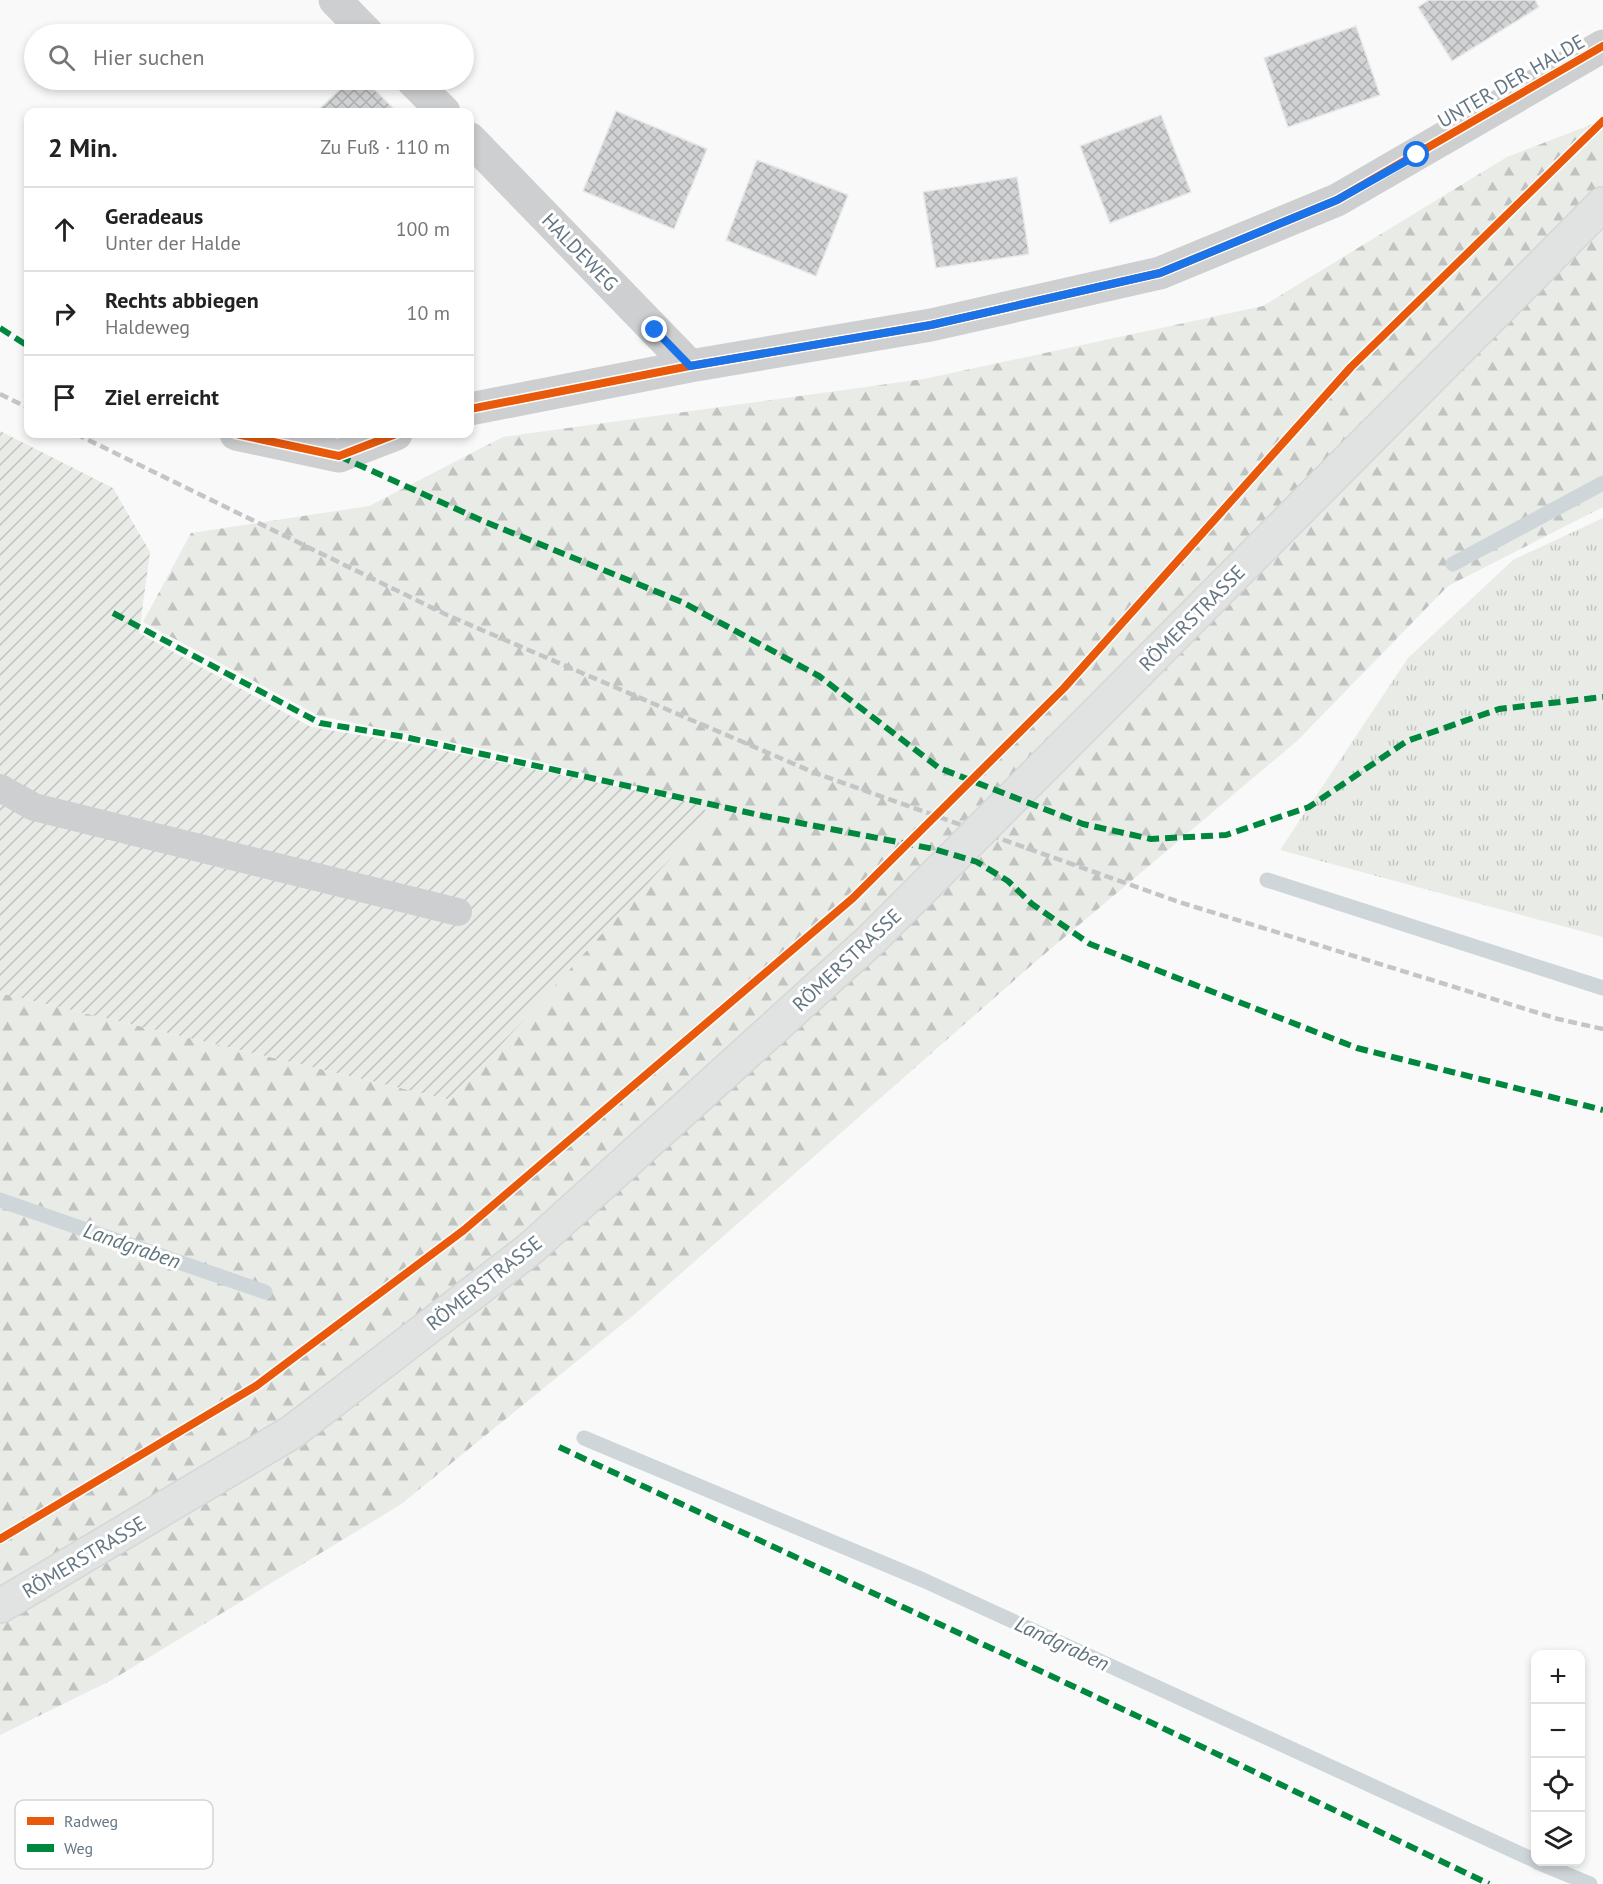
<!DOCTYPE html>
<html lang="de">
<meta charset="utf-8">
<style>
body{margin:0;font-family:"PT Sans",sans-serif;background:#f6f6f6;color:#222}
.controls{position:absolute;right:18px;bottom:18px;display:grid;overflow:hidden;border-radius:12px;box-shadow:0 3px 9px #0003}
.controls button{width:54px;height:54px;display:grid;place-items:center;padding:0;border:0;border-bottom:2px solid #e0e0e0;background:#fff;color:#222;font:30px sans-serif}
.stop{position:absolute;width:18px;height:18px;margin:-14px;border:4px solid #1a73e8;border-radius:50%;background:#fff}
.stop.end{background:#1a73e8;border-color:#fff;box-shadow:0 2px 6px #0008}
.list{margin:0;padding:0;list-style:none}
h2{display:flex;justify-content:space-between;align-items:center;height:78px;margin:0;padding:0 24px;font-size:26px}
h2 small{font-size:20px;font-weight:400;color:#767676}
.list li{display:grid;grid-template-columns:39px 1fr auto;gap:18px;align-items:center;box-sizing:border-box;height:84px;padding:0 24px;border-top:2px solid #e0e0e0}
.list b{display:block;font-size:22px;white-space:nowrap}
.list p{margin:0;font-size:20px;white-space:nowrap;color:#767676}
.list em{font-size:20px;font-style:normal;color:#767676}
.icon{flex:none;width:33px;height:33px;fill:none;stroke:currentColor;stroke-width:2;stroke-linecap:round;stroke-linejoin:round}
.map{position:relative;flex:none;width:1603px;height:1884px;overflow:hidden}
.search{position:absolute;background:#fff;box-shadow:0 3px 9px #0003;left:24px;top:24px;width:450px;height:66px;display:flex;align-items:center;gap:15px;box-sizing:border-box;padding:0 21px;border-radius:33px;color:#767676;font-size:22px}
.panel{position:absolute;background:#fff;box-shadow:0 3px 9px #0003;left:24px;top:108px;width:450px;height:330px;border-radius:12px}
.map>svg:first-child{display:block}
.grass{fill:url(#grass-tufts)}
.forest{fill:url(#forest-firs)}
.garden{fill:url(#garden-furrows)}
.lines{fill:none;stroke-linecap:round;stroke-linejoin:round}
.stream{stroke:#ced6d9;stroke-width:15}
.building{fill:url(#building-cross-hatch);stroke:#e8e8e8;stroke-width:1.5}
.secondary-casing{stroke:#d5d6d7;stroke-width:36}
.service{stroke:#cecfd0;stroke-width:28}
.minor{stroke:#cecfd0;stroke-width:33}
.secondary{stroke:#e1e2e2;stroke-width:33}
.rail{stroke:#c3c5c6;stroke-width:4.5;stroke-dasharray:9 4.5;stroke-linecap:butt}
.secondary-bridge-casing{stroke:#d5d6d7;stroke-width:36;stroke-linecap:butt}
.secondary-bridge{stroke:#e1e2e2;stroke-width:33}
.quiet{stroke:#00873e;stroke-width:6;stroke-dasharray:12 6;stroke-linecap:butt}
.cycleway-casing{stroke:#fff;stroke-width:11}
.cycleway{stroke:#e8590c;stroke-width:8}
.route{stroke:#1a73e8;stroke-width:8}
.labels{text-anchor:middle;stroke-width:6;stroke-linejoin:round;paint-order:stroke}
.street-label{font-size:20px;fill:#657683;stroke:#fff}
.water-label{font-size:21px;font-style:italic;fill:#60757c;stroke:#fff}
.key{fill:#fff;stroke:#d1d6da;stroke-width:1.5}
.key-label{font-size:16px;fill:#657683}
</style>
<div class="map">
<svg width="1603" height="1884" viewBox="0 0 1603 1884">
<defs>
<pattern id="grass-tufts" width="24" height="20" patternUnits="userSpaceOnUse" patternTransform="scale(1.5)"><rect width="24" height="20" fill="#e8ebe6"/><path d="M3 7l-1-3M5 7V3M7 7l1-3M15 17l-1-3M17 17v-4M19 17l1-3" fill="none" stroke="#c0c3c0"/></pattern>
<pattern id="forest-firs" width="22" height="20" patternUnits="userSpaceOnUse" patternTransform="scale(1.5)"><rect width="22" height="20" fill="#e8ebe6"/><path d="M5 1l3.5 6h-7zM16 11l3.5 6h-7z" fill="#c0c3c0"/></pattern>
<pattern id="garden-furrows" width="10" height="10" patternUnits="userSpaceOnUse" patternTransform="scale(1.5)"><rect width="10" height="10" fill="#e8ebe6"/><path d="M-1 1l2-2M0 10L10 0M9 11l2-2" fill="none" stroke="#c0c3c0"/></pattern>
<pattern id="building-cross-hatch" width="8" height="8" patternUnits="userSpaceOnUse" patternTransform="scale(1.5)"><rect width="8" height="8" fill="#d0d2d3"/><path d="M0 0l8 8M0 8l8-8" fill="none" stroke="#acafb1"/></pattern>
</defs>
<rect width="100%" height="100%" fill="#f9f9f9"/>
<polygon class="grass" points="1603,518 1603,937 1280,850 1408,658 1513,560"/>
<polygon class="forest" points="1603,120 1603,507 1448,586 1297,741 1034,963 636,1313 400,1505 110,1681 0,1735 0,993 451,1100 708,816 701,803 509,754 319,716 143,622 191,533 369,506 503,437 924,379 1263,306 1507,157"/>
<polygon class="garden" points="0,431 113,488 150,552 139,633 311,727 407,743 701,804 709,816 451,1100 0,993"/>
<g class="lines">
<g class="stream">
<polyline points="1453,564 1603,483"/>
<polyline points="1267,880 1603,988"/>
<polyline points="0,1200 265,1292"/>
<polyline points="584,1438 923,1580 1536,1861"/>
<polyline points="1537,1862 1590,1884"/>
</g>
</g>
<g class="building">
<polygon points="1429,0 1535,0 1539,7 1452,61 1418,7"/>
<polygon points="1356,26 1380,95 1288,127 1264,58"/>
<polygon points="350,80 365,80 397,112 316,112"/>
<polygon points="616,111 707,149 674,229 583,191"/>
<polygon points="1161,115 1191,192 1110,223 1080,146"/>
<polygon points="757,160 848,195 816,276 726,240"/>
<polygon points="1017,177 1029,254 936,268 923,192"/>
</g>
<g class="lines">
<defs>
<g id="secondary">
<polyline points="1112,698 1603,204"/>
<polyline points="0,1606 292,1432 530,1249 873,938"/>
</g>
</defs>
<use href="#secondary" class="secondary-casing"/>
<polyline class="service" points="0,788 34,807 458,912"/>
<g class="minor">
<polyline points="335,0 368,34"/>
<polyline points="412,80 444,112"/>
<polyline points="470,139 690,366"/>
<polyline points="470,409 690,366 931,325 1160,273 1337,200 1603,46"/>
<polyline points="236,434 339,456 396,434"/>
</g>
<use href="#secondary" class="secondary"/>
<g class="rail">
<polyline points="0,394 28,408"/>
<polyline points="76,434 447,615 815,773 1179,902 1558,1019 1603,1029"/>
</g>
<defs>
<polyline id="secondary-bridge" points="873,938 1112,698"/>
</defs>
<use href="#secondary-bridge" class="secondary-bridge-casing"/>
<use href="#secondary-bridge" class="secondary-bridge"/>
<g class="quiet">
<polyline points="0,328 28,346"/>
<polyline points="339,456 483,521 682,602 819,676 939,768 1083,824 1151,839 1226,835 1309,807 1407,741 1499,709 1603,697"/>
<polyline points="113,613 320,723 405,737 764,816 934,849 977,862 1008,881 1032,904 1090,944 1357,1048 1603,1110"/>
<polyline points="559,1447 1150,1722 1489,1884"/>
</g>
<defs>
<g id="cycleway">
<polyline points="470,409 690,366 931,325 1160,273 1337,200 1603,46"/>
<polyline points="236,434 339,456 396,434"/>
<polyline points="0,1539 256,1386 464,1230 853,898 1064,688 1351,367 1603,121"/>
</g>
</defs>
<use href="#cycleway" class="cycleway-casing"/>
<use href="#cycleway" class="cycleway"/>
</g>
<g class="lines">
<polyline class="route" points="655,330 690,366 931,325 1160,273 1337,200 1417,155"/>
</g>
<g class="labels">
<g class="street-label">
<text transform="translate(1511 81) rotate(-30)" y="7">UNTER DER HALDE</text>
<text transform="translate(580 252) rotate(46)" y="7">HALDEWEG</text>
<text transform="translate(1192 618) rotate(-45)" y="7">RÖMERSTRASSE</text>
<text transform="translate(847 960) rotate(-43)" y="7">RÖMERSTRASSE</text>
<text transform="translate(484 1283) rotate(-38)" y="7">RÖMERSTRASSE</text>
<text transform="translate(84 1557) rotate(-31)" y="7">RÖMERSTRASSE</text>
</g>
<g class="water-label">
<text transform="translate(132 1246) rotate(19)" y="7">Landgraben</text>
<text transform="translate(1062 1644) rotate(25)" y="7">Landgraben</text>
</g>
</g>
<rect x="15" y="1800" width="198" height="69" rx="9" class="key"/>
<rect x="27" y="1817" width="27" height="8" fill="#e8590c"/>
<rect x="27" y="1844" width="27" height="8" fill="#00873e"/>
<g class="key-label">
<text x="64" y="1827">Radweg</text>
<text x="64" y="1854">Weg</text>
</g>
</svg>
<div class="controls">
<button>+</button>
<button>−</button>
<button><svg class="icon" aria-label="locate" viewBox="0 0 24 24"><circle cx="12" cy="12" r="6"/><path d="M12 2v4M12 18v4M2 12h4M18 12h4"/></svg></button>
<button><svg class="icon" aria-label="layers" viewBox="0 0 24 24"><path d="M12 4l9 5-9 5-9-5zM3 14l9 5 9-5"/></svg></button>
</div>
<div class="stop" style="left:1417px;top:155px"></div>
<div class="stop end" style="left:655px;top:330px"></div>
<div class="search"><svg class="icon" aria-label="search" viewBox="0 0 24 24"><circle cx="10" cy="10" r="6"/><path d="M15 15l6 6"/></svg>Hier suchen</div>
<section class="panel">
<h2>2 Min.<small>Zu Fuß · 110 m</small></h2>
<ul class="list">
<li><svg class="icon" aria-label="ahead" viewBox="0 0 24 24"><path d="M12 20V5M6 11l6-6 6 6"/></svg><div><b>Geradeaus</b><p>Unter der Halde</p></div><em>100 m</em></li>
<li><svg class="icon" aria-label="right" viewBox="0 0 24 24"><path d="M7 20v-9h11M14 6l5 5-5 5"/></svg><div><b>Rechts abbiegen</b><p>Haldeweg</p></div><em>10 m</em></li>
<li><svg class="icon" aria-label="arrive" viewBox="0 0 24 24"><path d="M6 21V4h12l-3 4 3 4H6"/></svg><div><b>Ziel erreicht</b></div></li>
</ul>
</section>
</div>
